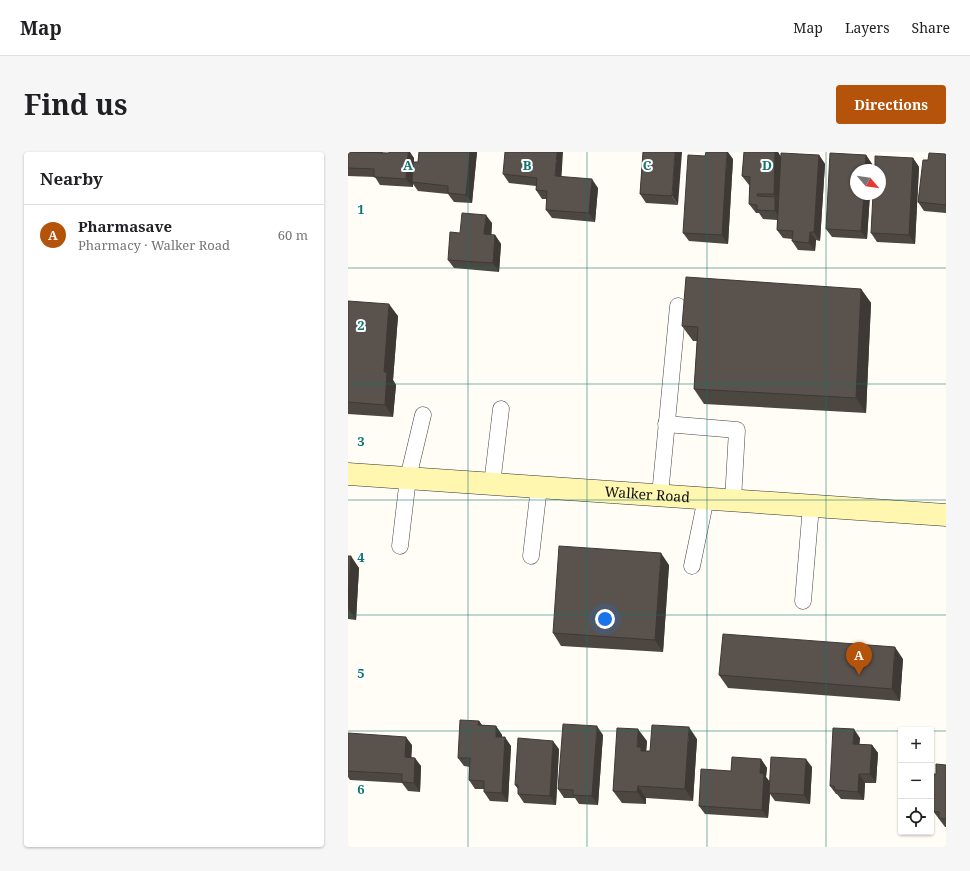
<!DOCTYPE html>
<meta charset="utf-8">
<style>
body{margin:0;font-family:"Noto Serif",serif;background:#f6f6f6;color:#202124}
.controls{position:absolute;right:12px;bottom:12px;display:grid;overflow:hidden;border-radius:4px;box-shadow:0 1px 3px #0004}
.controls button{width:36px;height:36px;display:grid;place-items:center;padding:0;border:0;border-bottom:1px solid #e0e0e0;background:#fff;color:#202124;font:20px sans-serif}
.compass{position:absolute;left:502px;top:12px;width:36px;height:36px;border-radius:50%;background:#fff;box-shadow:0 1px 3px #0004;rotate:119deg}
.you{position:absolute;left:257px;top:467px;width:14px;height:14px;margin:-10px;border:3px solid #fff;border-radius:50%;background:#1a73e8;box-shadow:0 0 0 6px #1a73e833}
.badge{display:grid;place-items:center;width:26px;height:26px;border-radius:50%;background:#b45309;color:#fff;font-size:13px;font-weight:700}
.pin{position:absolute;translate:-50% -33px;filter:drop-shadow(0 1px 2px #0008)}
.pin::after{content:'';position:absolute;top:21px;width:14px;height:12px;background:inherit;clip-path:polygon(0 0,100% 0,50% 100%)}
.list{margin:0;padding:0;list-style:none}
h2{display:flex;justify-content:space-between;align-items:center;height:52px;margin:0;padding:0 16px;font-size:17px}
h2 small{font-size:13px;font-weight:400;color:#757577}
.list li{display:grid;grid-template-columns:26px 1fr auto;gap:12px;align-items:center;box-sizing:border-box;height:60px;padding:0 16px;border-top:1px solid #e0e0e0}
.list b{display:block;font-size:15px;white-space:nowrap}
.list p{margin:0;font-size:13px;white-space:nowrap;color:#757577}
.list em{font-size:13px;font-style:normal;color:#757577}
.icon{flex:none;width:22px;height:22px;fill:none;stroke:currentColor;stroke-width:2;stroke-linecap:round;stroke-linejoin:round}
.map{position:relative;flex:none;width:598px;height:695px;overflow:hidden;border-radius:4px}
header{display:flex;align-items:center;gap:24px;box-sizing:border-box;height:56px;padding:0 20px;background:#fff;border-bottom:1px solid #e0e0e0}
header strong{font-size:19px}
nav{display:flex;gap:22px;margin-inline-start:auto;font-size:14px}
.intro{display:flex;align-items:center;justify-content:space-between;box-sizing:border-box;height:96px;padding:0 24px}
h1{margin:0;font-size:28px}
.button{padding:10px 18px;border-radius:4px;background:#b45309;color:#fff;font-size:14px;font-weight:700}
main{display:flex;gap:24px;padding:0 24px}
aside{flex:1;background:#fff;border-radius:4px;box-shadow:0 1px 3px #0004}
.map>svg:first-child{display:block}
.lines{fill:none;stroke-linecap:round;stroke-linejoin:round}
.service-casing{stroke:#444;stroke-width:17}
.secondary-casing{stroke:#333;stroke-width:23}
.service{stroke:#fff;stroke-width:16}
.secondary{stroke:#fff6b0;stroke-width:22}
.wall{fill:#4d4742}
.shaded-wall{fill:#3f3936}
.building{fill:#5a524d;stroke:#3f3936}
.grid{fill:none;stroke:#0f766e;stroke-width:1;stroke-opacity:0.55}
.labels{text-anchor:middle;stroke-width:4;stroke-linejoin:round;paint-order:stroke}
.street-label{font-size:14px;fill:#111;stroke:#fff}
.grid-label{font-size:13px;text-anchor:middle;font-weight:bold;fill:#0f766e;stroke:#fff;stroke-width:4;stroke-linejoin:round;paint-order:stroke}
</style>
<header>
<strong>Map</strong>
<nav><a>Map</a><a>Layers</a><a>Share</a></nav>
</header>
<div class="intro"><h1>Find us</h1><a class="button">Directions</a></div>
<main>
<aside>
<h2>Nearby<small></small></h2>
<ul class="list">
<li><span class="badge">A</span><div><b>Pharmasave</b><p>Pharmacy · Walker Road</p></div><em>60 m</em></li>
</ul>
</aside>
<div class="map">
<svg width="598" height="695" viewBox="0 0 598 695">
<rect width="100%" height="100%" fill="#fffdf5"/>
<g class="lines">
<defs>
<g id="service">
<polyline points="318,272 389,278 385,348"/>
<polyline points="144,332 153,257"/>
<polyline points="312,343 330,154"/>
<polyline points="52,394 60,326 75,263"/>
<polyline points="183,404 191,335"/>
<polyline points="344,414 358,346"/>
<polyline points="455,449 463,354"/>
</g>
<g id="secondary">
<path id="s1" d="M 0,322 L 598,363"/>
</g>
</defs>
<use href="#service" class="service-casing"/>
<use href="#secondary" class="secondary-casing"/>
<use href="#service" class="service"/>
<use href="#secondary" class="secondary"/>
</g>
<g class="wall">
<polygon points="0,0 35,0 35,1 66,6 66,10 70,10 71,0 129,0 124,51 106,50 100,42 70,39 65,32 65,35 32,33 27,25 0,24"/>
<polygon points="295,0 330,53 298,51 292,42"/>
<polygon points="396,0 430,0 433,5 471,3 477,12 472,89 468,88 467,99 450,98 444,89 444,87 435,86 429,78 429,68 415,67 411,61 408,61 401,52 402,33 401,33 394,24"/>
<polygon points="598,2 598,61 576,59 570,50 580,8"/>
<polygon points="518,3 524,12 519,87 484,85 478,77"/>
<polygon points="565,6 571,15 567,92 529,90 523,81"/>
<polygon points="385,7 380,92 341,89 335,81"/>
<polygon points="155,22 213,25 250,36 247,70 204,66 198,58 199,47 194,47 188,38 188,34 161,31"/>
<polygon points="144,71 143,83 147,83 153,92 151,120 106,116 100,108 112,81"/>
<polygon points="513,137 523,151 518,261 356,252 346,237 349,189 345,189 334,174"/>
<polygon points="0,149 50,164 45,228 48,233 45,265 0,262"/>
<polygon points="0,404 11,416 8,468 0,467"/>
<polygon points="321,413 315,500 213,494 205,481"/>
<polygon points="555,507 552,549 380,536 371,523"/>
<polygon points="131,569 134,573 148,574 154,583 154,585 163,594 160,650 142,649 136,640 136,637 127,637 121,628 122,615 116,614 110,606"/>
<polygon points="0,581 64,593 63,605 73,614 72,640 60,639 54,631 2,628 0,625"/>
<polygon points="255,583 250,653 231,652 227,646 216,646 210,637"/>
<polygon points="512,586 511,592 524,593 530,601 528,631 517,631 516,648 493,647 489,642 488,642 482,634"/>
<polygon points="349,587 345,649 298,646 298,652 274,651 265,639 299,589 298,599 302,599"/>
<polygon points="211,597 208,653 176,651 170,642 170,637 167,633"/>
<polygon points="413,607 419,616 418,625 421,629 464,615 462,652 427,649 422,642 420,666 357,662 351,654 383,619"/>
<polygon points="598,613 598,675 597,675 585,659 586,650 584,650 583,648 583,622 588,622"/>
</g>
<g class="shaded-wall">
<polygon points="60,0 62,0 66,6 65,30 64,30 65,32 65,35 58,27"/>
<polygon points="122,0 129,0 124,51 118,43"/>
<polygon points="209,0 215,0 213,33 207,24"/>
<polygon points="327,0 334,0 330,53 324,44"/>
<polygon points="379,0 380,0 385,7 380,92 374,83"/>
<polygon points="427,0 430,0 433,6 432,51 426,42"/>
<polygon points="471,3 477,12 472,89 466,80"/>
<polygon points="518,3 524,12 524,18 517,18"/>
<polygon points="565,6 571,15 567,92 561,83"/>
<polygon points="244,27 250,36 247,70 241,61"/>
<polygon points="516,42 522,42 519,87 513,79"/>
<polygon points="427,45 434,54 433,68 427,59"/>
<polygon points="138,63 144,71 143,91 136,82"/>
<polygon points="462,80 468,88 467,99 461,91"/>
<polygon points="147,83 153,92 151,120 145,111"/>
<polygon points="513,137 523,151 518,261 508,246"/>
<polygon points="41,152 50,164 45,228 48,233 45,265 37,253 36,220"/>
<polygon points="313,401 321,413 315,500 307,488"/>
<polygon points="3,404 11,416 8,468 0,456"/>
<polygon points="547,495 555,507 552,549 544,537"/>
<polygon points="131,569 137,578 130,573"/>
<polygon points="148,574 154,583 154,593 148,585"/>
<polygon points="249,574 255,583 250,653 244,644"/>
<polygon points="341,575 349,587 345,649 337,637"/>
<polygon points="290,577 299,589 298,602 302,607 289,595"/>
<polygon points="506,577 512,586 511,600 505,592"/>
<polygon points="58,585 64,593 63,614 57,605"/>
<polygon points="157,585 163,594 160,650 154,641"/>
<polygon points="205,589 211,597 208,653 202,644"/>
<polygon points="524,593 530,601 528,631 522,622"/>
<polygon points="67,606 73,614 72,640 66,631"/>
<polygon points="413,607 419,616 418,625 422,630 421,641 422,642 420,666 414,658 412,621"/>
<polygon points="458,607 464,615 462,652 456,643"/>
<polygon points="511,622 517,631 516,648 510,640"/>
<polygon points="290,634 298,646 298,652 289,640"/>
</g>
<g class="building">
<polygon points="0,0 41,1 41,0 60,0 58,27 26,25 26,17 0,16"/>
<polygon points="71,0 122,0 118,43 100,41 100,34 64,30 65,10 70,10"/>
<polygon points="157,0 209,0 207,24 244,27 241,61 198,58 199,39 188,38 189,26 155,22"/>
<polygon points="295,0 327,0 324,44 292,42"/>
<polygon points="358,0 379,0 374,83 335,81 340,3 357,4"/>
<polygon points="396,0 427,0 426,42 409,42 409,44 427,45 427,59 409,58 409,53 401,52 402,25 394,24"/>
<polygon points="433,1 471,3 466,80 462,80 461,91 444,89 445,79 429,78"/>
<polygon points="482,1 518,3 517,18 508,18 508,42 516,42 513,79 478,77"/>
<polygon points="581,1 598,2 598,53 570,50 575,8 580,8"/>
<polygon points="527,4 565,6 561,83 523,81 525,42 532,42 532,18 527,18"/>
<polygon points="114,61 138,63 136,82 147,83 145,111 100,108 102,80 112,81"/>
<polygon points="338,125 513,137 508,246 346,237 350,175 334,174"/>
<polygon points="0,149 41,152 36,220 39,220 37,253 0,250"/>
<polygon points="211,394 313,401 307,488 205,481"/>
<polygon points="0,404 3,404 0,447"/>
<polygon points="375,482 547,495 544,537 371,523"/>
<polygon points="112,568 131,569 130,573 148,574 148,585 157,585 154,641 136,640 136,629 121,628 122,606 110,606"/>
<polygon points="215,572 249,574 244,644 225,643 225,638 210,637"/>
<polygon points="304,573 341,575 337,637 290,634 289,640 265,639 269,576 290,577 289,595 293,595 293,599 302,599"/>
<polygon points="485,576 506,577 505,592 524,593 522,622 511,622 510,640 487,638 486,634 482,634"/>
<polygon points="0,581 58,585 57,605 67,606 66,631 54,630 54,622 0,619"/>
<polygon points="170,586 205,589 202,644 170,642 170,633 167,633"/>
<polygon points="384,605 413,607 412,621 416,622 414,658 351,654 353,617 383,619"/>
<polygon points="423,605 458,607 456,643 421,641"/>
<polygon points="588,612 598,613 598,667 591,666 591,660 585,659 586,642 583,642 583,622 588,622"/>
</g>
<path class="grid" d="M 120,0 L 120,695M 239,0 L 239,695M 359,0 L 359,695M 478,0 L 478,695M 0,116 L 598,116M 0,232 L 598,232M 0,348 L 598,348M 0,463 L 598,463M 0,579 L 553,579M 583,579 L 598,579"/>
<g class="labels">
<g class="street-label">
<text dy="5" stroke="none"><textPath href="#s1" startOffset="300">Walker Road</textPath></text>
</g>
</g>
<g class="grid-label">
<text x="60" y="18">A</text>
<text x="179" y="18">B</text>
<text x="299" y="18">C</text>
<text x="419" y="18">D</text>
<text x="13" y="62">1</text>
<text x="13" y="178">2</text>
<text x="13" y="294">3</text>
<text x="13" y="410">4</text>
<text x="13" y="526">5</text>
<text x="13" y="642">6</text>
</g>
</svg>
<div class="controls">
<button>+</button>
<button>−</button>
<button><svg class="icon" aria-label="locate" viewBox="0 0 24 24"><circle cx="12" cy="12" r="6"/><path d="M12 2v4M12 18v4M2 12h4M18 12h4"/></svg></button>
</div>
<svg class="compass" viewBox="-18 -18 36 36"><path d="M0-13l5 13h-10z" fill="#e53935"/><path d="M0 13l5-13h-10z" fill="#757577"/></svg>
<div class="you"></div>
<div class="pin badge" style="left:511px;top:523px">A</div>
</div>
</main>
